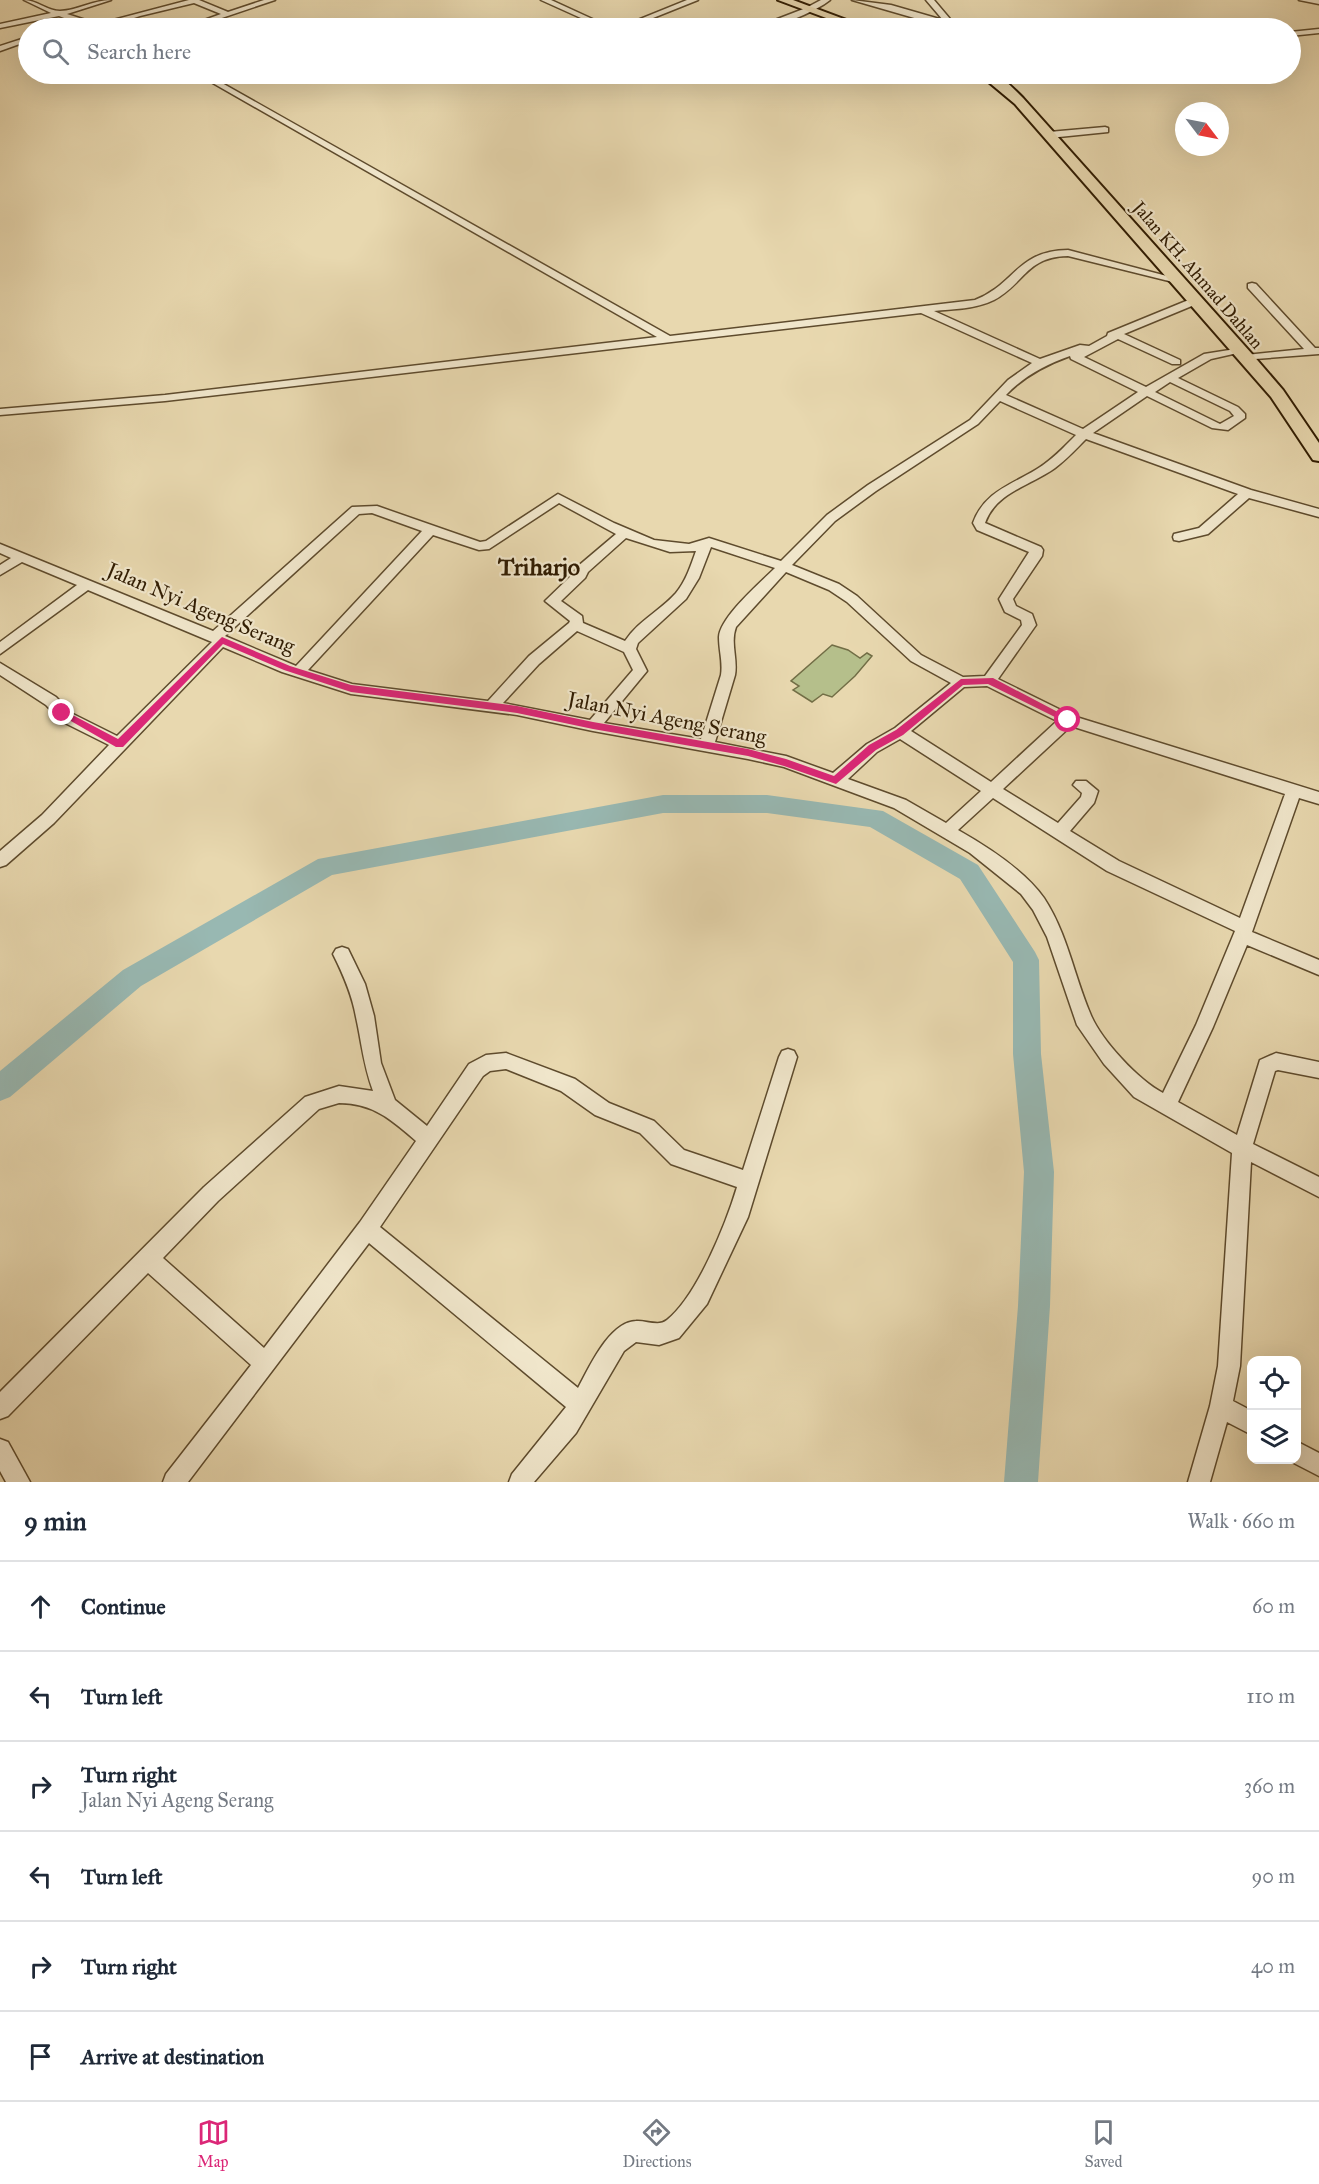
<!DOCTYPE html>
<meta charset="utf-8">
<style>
body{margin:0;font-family:"IM FELL Great Primer",serif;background:#f2f2f3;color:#1f2937}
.controls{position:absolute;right:18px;bottom:18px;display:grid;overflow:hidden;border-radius:12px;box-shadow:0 6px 24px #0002}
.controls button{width:54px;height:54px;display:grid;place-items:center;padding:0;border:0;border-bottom:2px solid #e0e1e3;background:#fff;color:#1f2937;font:30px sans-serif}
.compass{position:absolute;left:1175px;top:102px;width:54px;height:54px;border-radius:50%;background:#fff;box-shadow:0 6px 24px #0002;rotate:122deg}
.stop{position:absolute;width:18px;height:18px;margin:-14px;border:4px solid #db2777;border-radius:50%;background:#fff}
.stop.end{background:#db2777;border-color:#fff;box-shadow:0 2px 6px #0008}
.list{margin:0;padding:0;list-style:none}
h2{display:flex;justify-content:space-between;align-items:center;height:78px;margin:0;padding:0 24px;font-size:26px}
h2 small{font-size:20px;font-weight:400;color:#747a83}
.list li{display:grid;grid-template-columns:39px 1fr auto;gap:18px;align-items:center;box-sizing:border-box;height:90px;padding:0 24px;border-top:2px solid #e0e1e3}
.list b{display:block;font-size:22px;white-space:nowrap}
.list p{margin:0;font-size:20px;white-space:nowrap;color:#747a83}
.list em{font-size:20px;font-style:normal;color:#747a83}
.icon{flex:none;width:33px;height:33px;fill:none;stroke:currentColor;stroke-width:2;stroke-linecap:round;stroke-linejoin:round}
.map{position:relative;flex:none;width:1319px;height:1482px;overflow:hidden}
.search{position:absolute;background:#fff;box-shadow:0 6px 24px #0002;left:18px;right:18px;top:18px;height:66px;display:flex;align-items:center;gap:15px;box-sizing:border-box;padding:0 21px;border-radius:33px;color:#747a83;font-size:22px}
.sheet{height:618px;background:#fff}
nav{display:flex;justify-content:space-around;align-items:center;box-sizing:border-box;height:84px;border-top:2px solid #e0e1e3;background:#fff;font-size:16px;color:#747a83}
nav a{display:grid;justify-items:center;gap:3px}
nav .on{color:#db2777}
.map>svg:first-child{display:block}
.green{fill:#b5bf8b;stroke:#726e46;stroke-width:1.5}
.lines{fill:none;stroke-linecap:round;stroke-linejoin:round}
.river{fill:#98b8b2;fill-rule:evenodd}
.minor-casing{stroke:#5e4b2d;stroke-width:3}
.highway-casing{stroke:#301c02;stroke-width:4}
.minor{fill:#f0e6cb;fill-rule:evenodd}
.highway{fill:#e8d8af;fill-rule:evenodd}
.route{fill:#db2777}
.labels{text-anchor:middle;stroke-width:4.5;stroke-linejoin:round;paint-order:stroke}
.far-street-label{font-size:18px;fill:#301c02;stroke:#f0e6cb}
.street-label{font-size:21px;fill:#301c02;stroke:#f0e6cb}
.quarter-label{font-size:24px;font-weight:bold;fill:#301c02;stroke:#f0e6cb}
</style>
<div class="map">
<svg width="1319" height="1482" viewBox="0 0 1319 1482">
<rect width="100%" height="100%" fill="#e8d8af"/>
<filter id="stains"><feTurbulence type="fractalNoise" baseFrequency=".00333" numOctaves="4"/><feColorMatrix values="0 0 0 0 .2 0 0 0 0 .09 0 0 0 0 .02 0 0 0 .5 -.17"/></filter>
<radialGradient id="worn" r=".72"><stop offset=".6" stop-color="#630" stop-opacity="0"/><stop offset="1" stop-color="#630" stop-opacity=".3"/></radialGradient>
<polygon class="green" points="832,645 848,650 860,658 867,653 872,656 855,676 832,697 823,694 812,702 793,690 799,686 791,681"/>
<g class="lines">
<polygon class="river" points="663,795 767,795 883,811 978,865 1035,952 1039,960 1041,1054 1054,1172 1050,1306 1038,1482 1004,1482 1018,1306 1024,1172 1013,1054 1013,962 960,879 870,827 767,813 663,813 332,875 141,986 10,1097 0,1101 0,1071 123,970 318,859"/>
<defs>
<g id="minor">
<path d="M 24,0 C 37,0 47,11 60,11 C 76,11 93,0 111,0 L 67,14 L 98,24 L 189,0 L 199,0 L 228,12 L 264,0 L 275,0 L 192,28 L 182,28 L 221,14 L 194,3 L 140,16 L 104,28 L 94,28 L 79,23 L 63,28 L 54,28 L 72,21 L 59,16 L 0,28 L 0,24 L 51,13 Z"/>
<polygon points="541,0 551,0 612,28 603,28"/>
<polygon points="687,0 698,0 628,28 618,28"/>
<path d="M 821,0 L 830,0 C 815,12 773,30 754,28 L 806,8 Z"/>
<polygon points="852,0 891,5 943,20 926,0 934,0 956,26 949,28"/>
<polygon points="1299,0 1319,0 1319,4"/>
<polygon points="1319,29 1319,33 1290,36 1290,32"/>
<polygon points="28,37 28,41 0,51 0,46"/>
<path d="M 197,74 L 206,74 L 670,336 L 975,300 C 1016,284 1016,251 1068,250 L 1182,280 L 1177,283 L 1068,256 C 1026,257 1025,283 994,300 C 976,309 953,309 934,311 L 1040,359 L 1080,345 L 1089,346 L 1107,336 L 1108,333 L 1191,299 L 1199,299 L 1199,303 L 1124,334 L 1180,360 L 1180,364 L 1172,364 L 1118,339 L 1084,357 L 1146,387 L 1204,354 L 1242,348 L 1242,352 L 1211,359 L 1178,378 L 1238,407 L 1245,414 L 1245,418 L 1228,430 L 1212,428 L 1147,396 L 1093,433 L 1251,490 L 1319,509 L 1319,517 L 1249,498 L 1208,534 L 1179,541 L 1174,540 L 1173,537 L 1174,534 L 1199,528 L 1238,494 L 1086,439 C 1076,449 1066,460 1055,468 C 1030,486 996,492 985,523 L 1041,547 L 1043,550 L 1042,556 L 1013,599 L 1016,606 L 1032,614 L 1036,625 L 998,679 L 1073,716 L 1319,792 L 1319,804 L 1299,798 L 1252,932 L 1319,960 L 1319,975 L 1247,945 L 1213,1027 L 1178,1102 L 1237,1135 L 1260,1060 L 1276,1053 L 1319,1062 L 1319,1078 L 1278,1070 L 1275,1071 L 1253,1144 L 1319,1177 L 1319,1197 L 1251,1162 L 1240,1366 L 1233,1401 L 1252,1411 L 1252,1435 L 1227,1422 L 1210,1482 L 1188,1482 L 1210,1406 L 1218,1366 L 1232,1153 L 1134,1097 L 1104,1064 L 1077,1025 L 1047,937 L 1033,910 L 1021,894 L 970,853 L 894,808 L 784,767 L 748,759 L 593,731 L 517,715 L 351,694 L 282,672 L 223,647 L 54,823 L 6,865 L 0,867 L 0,851 L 42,815 L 109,745 L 61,721 L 46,705 L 0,675 L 0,663 L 56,697 L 71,713 L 117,736 L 212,642 L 88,590 L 0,654 L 0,642 L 77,585 L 22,562 L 0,575 L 0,565 L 11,558 L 0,553 L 0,544 L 213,631 L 352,507 L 377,506 L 480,542 L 486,541 L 558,494 L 614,523 L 654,540 L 689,544 L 709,538 L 781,561 L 827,515 L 868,485 L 970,420 L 1008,380 L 1032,363 L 921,313 L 165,401 L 0,415 L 0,409 L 165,395 L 657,337 ZM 1070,356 L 1071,359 L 1138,392 L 1083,429 L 1006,395 C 1024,376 1045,365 1070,356 ZM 1170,382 L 1230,411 L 1234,416 L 1220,424 L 1155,392 ZM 1000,401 L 1076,435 C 1064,447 1052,460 1037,469 C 1011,485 984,492 973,523 L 977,530 L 1029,552 L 999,599 L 1005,612 L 1021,620 L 1022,625 L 985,676 L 963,677 L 921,655 L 857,596 L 839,584 L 792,565 L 835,521 L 876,491 L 978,424 ZM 559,503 L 616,534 L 577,567 L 574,573 L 545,601 L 570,621 L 569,623 L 529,656 L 488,701 L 352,684 L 308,670 L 433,535 L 479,550 L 489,549 ZM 372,513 L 422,531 L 296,666 L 225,636 L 359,514 ZM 626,538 L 670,552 L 696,551 C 691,565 686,581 676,593 C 660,611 638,621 625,641 L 583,623 L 582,616 L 561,601 L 585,578 L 588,572 ZM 711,547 L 775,568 C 761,582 720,617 719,637 C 719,651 723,662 721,675 L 701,739 L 604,723 L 647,671 L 636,649 L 638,643 L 686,599 L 699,578 ZM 786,572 L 829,590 L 847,602 L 911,661 L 951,683 L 895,728 L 867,744 L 833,773 L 786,756 L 715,742 L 735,675 C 738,659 730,643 736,627 ZM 577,631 L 624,652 L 633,670 L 590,720 L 503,703 L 539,664 ZM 987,686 L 1057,721 L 991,782 L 911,731 L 964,687 ZM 1071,726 L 1285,794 L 1240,918 L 1119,861 L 1070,831 L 1094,803 L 1098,791 L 1086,781 L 1076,781 L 1073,785 L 1082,793 L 1081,797 L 1058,823 L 1003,789 ZM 900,739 L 981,791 L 946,823 L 906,800 L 848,779 L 877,752 ZM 993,798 L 1107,871 L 1235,931 L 1196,1025 L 1163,1093 C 1138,1080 1100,1039 1090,1013 C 1074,975 1067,933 1044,898 C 1024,870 988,847 958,830 Z"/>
<polygon points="1105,127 1108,128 1108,132 1049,138 1045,135 1049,132"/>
<polygon points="1252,283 1256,284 1315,348 1319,348 1319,354 1242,360 1240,358 1246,355 1304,349 1248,288 1248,284"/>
<path d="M 342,947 L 348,949 L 365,984 L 374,1016 L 381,1063 L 395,1100 L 427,1126 L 469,1064 L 486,1055 L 506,1053 L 575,1079 L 609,1103 L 654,1121 L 684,1150 L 743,1170 L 779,1057 L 782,1051 L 788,1049 L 794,1051 L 797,1057 L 748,1217 L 707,1304 L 679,1338 L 659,1345 L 636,1342 L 624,1351 L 576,1433 L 534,1482 L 509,1482 L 512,1474 L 566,1407 L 369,1243 L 188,1482 L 163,1482 L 166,1474 L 251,1365 L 148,1273 L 8,1416 L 0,1419 L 0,1392 L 204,1187 L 305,1097 L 339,1086 L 373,1091 C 363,1063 362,1044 356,1017 C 352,994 343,974 333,954 L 336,949 ZM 506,1069 L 561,1091 L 595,1115 L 640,1133 L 671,1164 L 737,1187 C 726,1224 697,1296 667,1320 C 659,1327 645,1320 636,1321 C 609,1322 589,1368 578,1388 L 380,1227 L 483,1076 L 490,1071 ZM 339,1103 C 373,1103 392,1120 416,1141 L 360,1222 L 264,1348 L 163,1258 L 218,1201 L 319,1109 Z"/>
<polygon points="0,1439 8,1442 30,1482 6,1482 0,1471"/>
<polygon points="1296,1441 1319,1453 1319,1476 1288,1460 1296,1460"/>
</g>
<g id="highway">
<polygon points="778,0 793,0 868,28 853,28"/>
<path d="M 979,74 C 999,72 1010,85 1023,98 L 1252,354 L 1283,390 L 1319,443 L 1319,461 L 1313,460 L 1271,397 L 1015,104 Z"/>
</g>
</defs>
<use href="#minor" class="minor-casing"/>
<use href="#highway" class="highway-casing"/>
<use href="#minor" class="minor"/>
<use href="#highway" class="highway"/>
</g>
<polygon class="route" points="222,637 290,666 351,685 517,706 593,722 748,749 786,759 834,776 869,745 896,730 961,679 993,678 1073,720 1072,722 1065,722 988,684 963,685 903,735 876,750 836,784 784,766 748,756 593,729 517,713 351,692 284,670 223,644 123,747 116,747 57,713 58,711 65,711 118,739"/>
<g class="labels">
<g class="far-street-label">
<text transform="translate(1198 275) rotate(49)" y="6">Jalan KH. Ahmad Dahlan</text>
</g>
<g class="street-label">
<text transform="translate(201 608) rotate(23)" y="7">Jalan Nyi Ageng Serang</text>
<text transform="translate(667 718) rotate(11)" y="7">Jalan Nyi Ageng Serang</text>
</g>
<g class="quarter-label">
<text x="539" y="575">Triharjo</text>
</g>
</g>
<rect width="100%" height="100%" filter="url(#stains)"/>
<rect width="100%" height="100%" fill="url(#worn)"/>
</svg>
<div class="controls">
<button><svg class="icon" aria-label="locate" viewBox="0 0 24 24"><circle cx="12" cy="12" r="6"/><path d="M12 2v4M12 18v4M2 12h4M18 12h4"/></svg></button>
<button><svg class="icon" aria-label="layers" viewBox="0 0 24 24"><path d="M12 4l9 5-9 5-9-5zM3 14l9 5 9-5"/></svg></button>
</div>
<svg class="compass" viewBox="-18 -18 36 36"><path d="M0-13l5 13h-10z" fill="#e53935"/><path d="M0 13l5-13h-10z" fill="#747a83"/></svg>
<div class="stop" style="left:1068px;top:720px"></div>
<div class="stop end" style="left:62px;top:713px"></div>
<div class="search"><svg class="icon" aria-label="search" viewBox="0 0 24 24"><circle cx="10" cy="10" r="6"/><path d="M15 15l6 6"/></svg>Search here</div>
</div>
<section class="sheet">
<h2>9 min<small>Walk · 660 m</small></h2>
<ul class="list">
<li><svg class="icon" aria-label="ahead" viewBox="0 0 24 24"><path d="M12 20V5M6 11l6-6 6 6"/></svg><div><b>Continue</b></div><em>60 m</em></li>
<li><svg class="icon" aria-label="left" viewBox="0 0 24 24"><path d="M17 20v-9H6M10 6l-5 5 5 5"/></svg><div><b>Turn left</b></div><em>110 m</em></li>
<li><svg class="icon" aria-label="right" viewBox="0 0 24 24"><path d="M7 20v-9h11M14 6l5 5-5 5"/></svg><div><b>Turn right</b><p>Jalan Nyi Ageng Serang</p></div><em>360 m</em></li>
<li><svg class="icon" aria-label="left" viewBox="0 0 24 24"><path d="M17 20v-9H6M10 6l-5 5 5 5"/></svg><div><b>Turn left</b></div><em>90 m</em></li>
<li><svg class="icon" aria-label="right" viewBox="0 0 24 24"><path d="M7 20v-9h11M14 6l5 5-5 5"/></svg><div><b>Turn right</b></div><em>40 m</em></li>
<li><svg class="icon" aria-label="arrive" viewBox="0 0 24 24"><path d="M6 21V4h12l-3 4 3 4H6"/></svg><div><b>Arrive at destination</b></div></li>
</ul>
</section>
<nav>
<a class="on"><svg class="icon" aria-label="map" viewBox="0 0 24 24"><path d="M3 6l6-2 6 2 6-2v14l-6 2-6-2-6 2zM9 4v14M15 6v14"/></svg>Map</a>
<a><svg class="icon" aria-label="directions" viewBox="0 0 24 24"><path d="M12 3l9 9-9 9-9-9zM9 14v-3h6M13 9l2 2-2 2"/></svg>Directions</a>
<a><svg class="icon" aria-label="saved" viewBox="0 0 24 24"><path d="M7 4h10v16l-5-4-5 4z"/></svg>Saved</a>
</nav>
